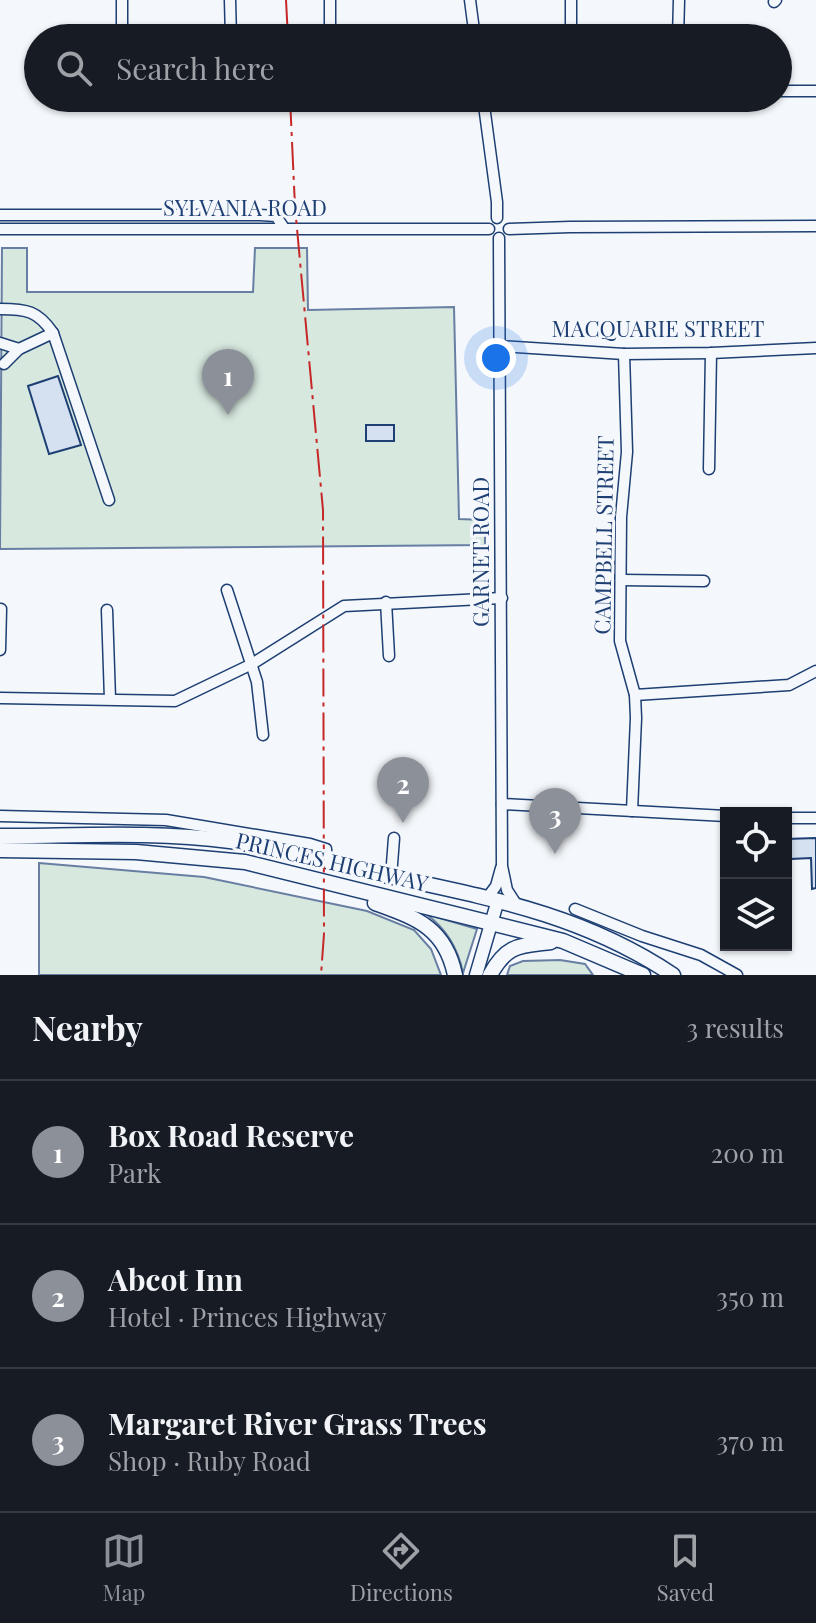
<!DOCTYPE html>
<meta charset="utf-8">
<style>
body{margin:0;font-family:"Playfair Display",serif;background:#20242c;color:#f1f3f6}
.controls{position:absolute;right:24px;bottom:24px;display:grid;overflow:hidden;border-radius:0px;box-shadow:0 2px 6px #0004}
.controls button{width:72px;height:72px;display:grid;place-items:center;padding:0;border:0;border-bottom:2px solid #363941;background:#171b24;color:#f1f3f6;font:40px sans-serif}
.you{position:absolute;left:496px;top:358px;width:28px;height:28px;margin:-20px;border:6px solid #fff;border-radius:50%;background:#1a73e8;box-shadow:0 0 0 12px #1a73e833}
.badge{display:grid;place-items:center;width:52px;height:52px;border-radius:50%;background:#8c9099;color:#fff;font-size:26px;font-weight:700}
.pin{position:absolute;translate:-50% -66px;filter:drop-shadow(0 2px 4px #0008)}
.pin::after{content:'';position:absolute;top:42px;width:28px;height:24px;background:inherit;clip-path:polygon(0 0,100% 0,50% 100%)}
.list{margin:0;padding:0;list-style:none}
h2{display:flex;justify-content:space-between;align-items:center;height:104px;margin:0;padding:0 32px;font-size:34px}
h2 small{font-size:26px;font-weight:400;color:#9ea1a6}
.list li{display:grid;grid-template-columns:52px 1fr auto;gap:24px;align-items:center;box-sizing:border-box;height:144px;padding:0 32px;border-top:2px solid #363941}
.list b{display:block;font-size:30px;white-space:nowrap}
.list p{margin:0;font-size:26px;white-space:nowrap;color:#9ea1a6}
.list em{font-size:26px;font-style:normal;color:#9ea1a6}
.icon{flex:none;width:44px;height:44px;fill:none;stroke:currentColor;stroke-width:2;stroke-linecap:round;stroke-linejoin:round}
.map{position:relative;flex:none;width:816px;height:975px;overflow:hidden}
.search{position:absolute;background:#171b24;box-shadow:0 2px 6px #0004;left:24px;right:24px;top:24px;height:88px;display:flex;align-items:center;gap:20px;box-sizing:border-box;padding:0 28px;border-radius:44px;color:#9ea1a6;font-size:30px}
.sheet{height:536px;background:#171b24}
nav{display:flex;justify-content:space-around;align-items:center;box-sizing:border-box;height:112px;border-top:2px solid #363941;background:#171b24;font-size:22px;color:#9ea1a6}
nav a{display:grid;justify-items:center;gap:4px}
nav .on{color:#8c9099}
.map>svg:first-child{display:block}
.green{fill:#d7e8df;stroke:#687fa3;stroke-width:2}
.building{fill:#d5e0f0;stroke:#1d3f73;stroke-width:2}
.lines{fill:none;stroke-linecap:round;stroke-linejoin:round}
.minor-casing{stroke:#1d3f73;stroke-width:13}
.major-casing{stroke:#1d3f73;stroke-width:15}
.highway-casing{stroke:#1d3f73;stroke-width:17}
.minor{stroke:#f4f7fb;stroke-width:10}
.major{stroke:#f4f7fb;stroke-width:12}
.highway{stroke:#f4f7fb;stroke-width:14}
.power{stroke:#c62828;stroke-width:2;stroke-dasharray:28 6 4 6;stroke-linecap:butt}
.labels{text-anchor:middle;stroke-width:6;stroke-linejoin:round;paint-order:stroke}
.street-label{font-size:22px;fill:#1d3f73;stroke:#f4f7fb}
</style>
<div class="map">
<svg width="816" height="975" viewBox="0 0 816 975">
<rect width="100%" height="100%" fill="#f4f7fb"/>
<g class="green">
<polygon points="2,248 27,248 27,292 253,292 255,248 307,248 308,310 454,307 459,519 485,520 485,545 0,549"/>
<polygon points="39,863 204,877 367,911 414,930 431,949 441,975 39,975"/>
<path d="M 426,914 L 477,929 L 463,973 C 458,948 447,929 426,914 Z"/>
<polygon points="560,960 585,964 593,975 507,975 510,966 523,961"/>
</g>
<g class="building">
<polygon points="58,376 81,445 49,454 28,386"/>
<rect x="366" y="425" width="28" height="16"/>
<polygon points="816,838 816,888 812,889 811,858 791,859 791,892 786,892 786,839"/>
</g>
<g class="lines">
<defs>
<g id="minor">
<polyline points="122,0 122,38"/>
<polyline points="230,0 231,38"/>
<polyline points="470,0 475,38"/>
<polyline points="571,0 571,38"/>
<polyline points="774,2 776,0"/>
<polyline points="330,38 330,0"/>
<polyline points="678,38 679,0"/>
<polyline points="778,91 816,91"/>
<polyline points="483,98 497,202 497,218"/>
<polyline points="98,103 114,98"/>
<polyline points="0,215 260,215 276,216 284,228"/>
<polyline points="0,229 489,229"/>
<polyline points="509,229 570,227 816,226"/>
<polyline points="499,238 502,866 507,890 516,904"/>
<path d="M 0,309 C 27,309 38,311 53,333 L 19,349 L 4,364"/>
<polyline points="53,333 109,500"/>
<polyline points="0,343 19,349"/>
<polyline points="500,346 624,354 711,353 816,348"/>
<polyline points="624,354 627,452 621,517 620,641 635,695 636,718 632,811"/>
<polyline points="709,469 711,353"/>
<polyline points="621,580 704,581"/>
<polyline points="227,590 257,682 263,735"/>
<polyline points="386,602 389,656"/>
<polyline points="107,610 110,699"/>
<polyline points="0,650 1,609"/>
<polyline points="635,695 789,685 816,671"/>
<polyline points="0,698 175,701 252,664 344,606 502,598"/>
<polyline points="502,804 726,816"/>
<polyline points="0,816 166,820 310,844 326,849 327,861"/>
<polyline points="786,818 816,818"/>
<polyline points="391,877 394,838"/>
<polyline points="487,898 496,886 501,868"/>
<polyline points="575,909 642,936 701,955 737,975"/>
</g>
<polyline id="major" points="476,975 498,900"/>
<g id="highway">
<path d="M 0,836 C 76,836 154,831 230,841 C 290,849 348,868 407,880 C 505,901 589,919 673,975"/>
<polyline points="0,850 136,852 245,862 563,941 643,975"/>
<path d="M 375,903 C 416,918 445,927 455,975"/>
<path d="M 490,975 C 507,944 519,946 551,942"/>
</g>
</defs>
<use href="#minor" class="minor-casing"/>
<use href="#major" class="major-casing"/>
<use href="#highway" class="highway-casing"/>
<use href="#minor" class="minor"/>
<use href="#major" class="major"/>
<use href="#highway" class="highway"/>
<g class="power">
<polyline points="286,0 288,38"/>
<polyline points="290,98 295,207 323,510 324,934 321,975"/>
</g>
</g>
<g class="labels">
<g class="street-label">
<text x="245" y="216">SYLVANIA ROAD</text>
<text x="658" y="337">MACQUARIE STREET</text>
<text transform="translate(604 535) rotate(-89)" y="8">CAMPBELL STREET</text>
<text transform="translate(481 552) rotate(-90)" y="8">GARNET ROAD</text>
<text transform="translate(332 862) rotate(13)" y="8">PRINCES HIGHWAY</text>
</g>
</g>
</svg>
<div class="controls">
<button><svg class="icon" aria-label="locate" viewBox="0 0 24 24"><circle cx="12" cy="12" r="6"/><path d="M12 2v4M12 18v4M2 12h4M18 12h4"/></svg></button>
<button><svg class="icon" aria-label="layers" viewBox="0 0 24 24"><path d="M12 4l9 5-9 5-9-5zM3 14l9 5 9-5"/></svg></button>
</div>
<div class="you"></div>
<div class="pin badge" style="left:228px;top:415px">1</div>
<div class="pin badge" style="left:403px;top:823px">2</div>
<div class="pin badge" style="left:555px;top:854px">3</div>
<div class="search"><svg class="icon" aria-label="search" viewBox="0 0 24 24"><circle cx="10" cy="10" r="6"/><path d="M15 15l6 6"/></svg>Search here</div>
</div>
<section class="sheet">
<h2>Nearby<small>3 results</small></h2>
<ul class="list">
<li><span class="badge">1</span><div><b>Box Road Reserve</b><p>Park</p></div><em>200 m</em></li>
<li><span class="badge">2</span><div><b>Abcot Inn</b><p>Hotel · Princes Highway</p></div><em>350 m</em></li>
<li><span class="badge">3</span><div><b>Margaret River Grass Trees</b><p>Shop · Ruby Road</p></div><em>370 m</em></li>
</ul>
</section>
<nav>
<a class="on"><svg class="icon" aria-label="map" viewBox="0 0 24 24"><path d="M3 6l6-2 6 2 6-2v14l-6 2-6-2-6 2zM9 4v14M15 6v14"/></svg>Map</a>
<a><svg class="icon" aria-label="directions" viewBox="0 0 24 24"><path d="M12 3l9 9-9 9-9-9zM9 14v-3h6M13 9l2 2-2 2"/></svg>Directions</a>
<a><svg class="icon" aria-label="saved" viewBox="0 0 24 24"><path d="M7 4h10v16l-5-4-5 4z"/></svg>Saved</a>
</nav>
